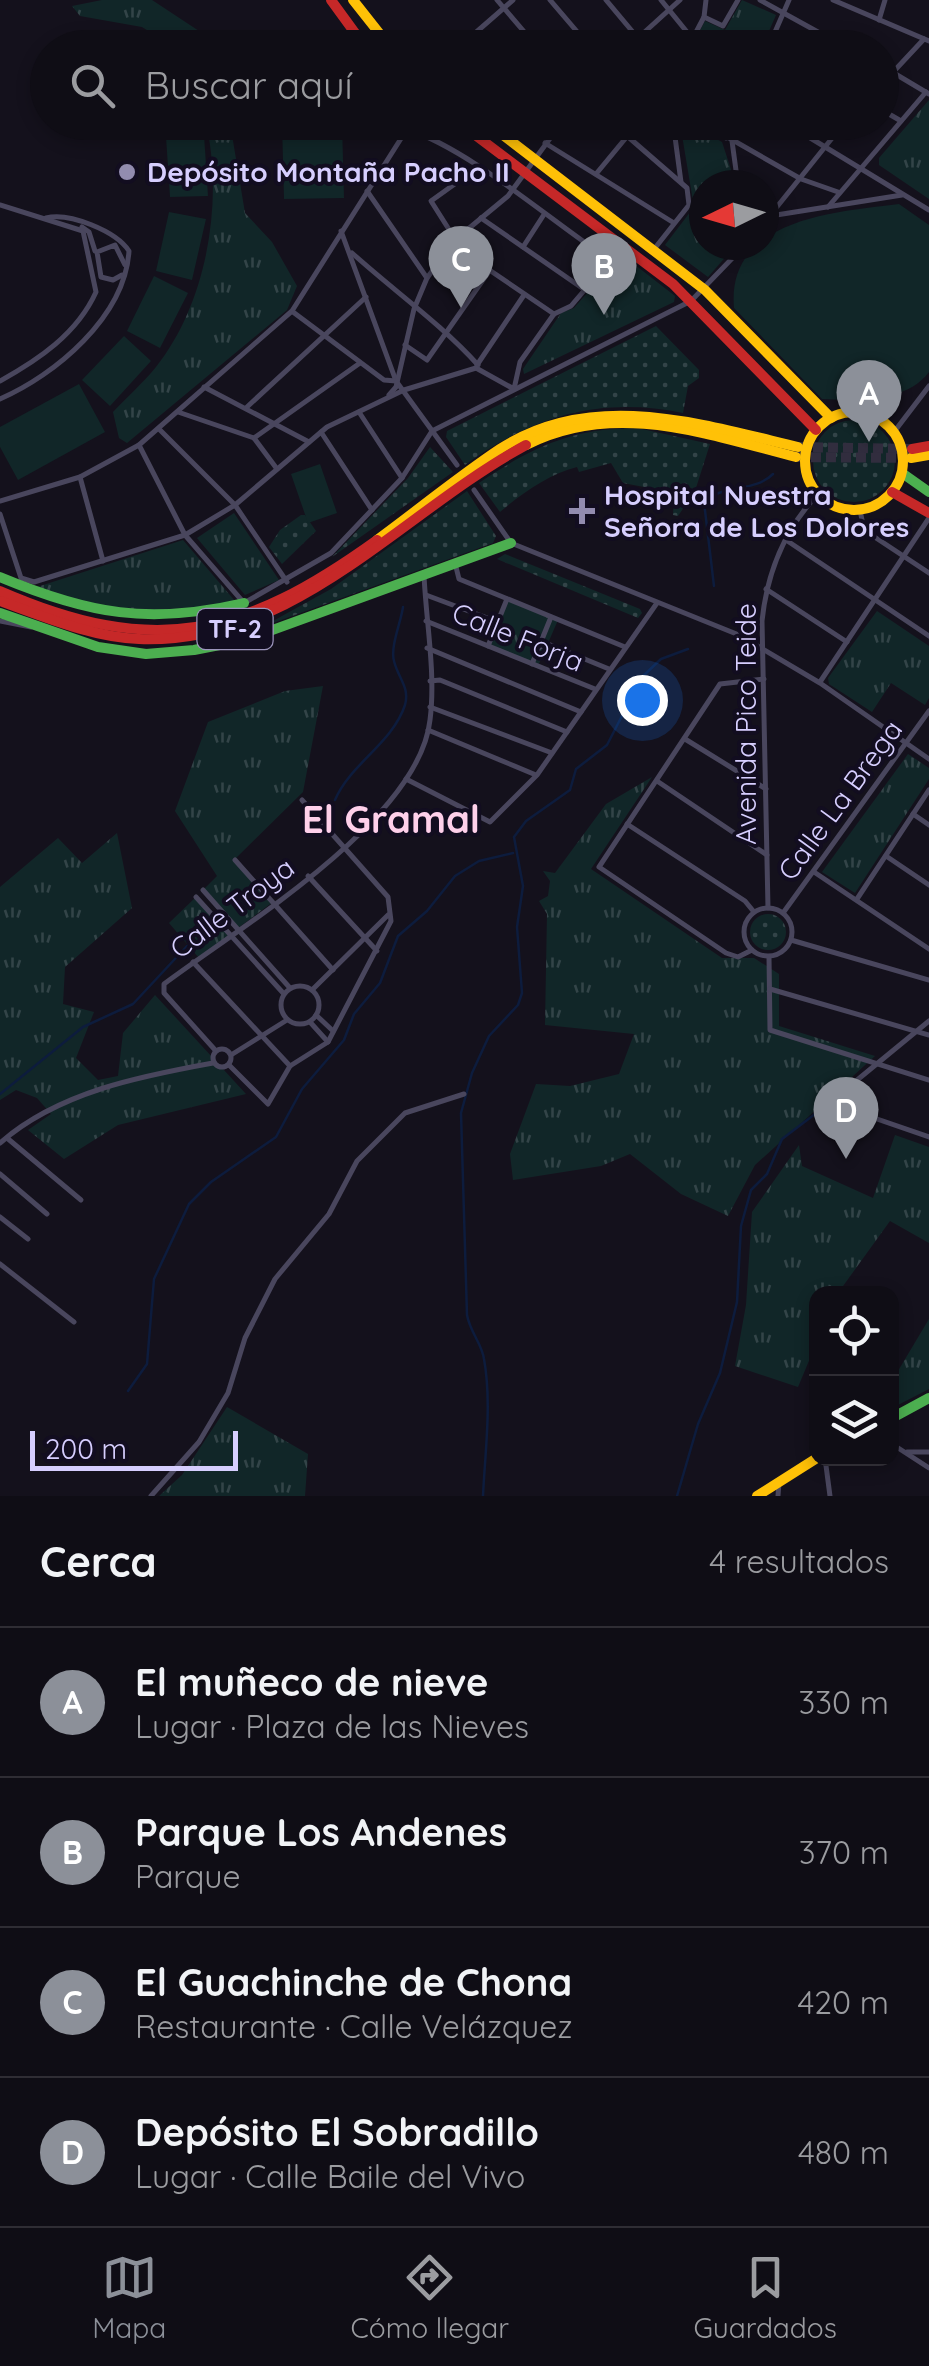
<!DOCTYPE html>
<html lang="es">
<meta charset="utf-8">
<style>
body{margin:0;font-family:Quicksand,sans-serif;background:#18161e;color:#f1f3f6}
.controls{position:absolute;right:30px;bottom:30px;display:grid;overflow:hidden;border-radius:20px;box-shadow:0 5px 15px #0003}
.controls button{width:90px;height:90px;display:grid;place-items:center;padding:0;border:0;border-bottom:2px solid #2f2d34;background:#0f0d15;color:#f1f3f6;font:50px sans-serif}
.compass{position:absolute;left:689px;top:170px;width:90px;height:90px;border-radius:50%;background:#0f0d15;box-shadow:0 5px 15px #0003;rotate:265deg}
.scale{position:absolute;left:30px;bottom:25px;width:208px;box-sizing:border-box;padding-left:10px;border:5px solid #d6cefe;border-top:0;font-size:28px;line-height:35px;white-space:nowrap;color:#d6cefe;-webkit-text-stroke:8px #120d20;paint-order:stroke}
.you{position:absolute;left:642px;top:700px;width:35px;height:35px;margin:-25px;border:8px solid #fff;border-radius:50%;background:#1a73e8;box-shadow:0 0 0 15px #1a73e833}
.badge{display:grid;place-items:center;width:65px;height:65px;border-radius:50%;background:#8c9099;color:#fff;font-size:32px;font-weight:700}
.pin{position:absolute;translate:-50% -82px;filter:drop-shadow(0 2px 5px #0008)}
.pin::after{content:'';position:absolute;top:52px;width:35px;height:30px;background:inherit;clip-path:polygon(0 0,100% 0,50% 100%)}
.list{margin:0;padding:0;list-style:none}
h2{display:flex;justify-content:space-between;align-items:center;height:130px;margin:0;padding:0 40px;font-size:42px}
h2 small{font-size:32px;font-weight:400;color:#9b9ca0}
.list li{display:grid;grid-template-columns:65px 1fr auto;gap:30px;align-items:center;box-sizing:border-box;height:150px;padding:0 40px;border-top:2px solid #2f2d34}
.list b{display:block;font-size:38px;white-space:nowrap}
.list p{margin:0;font-size:32px;white-space:nowrap;color:#9b9ca0}
.list em{font-size:32px;font-style:normal;color:#9b9ca0}
.icon{flex:none;width:55px;height:55px;fill:none;stroke:currentColor;stroke-width:2;stroke-linecap:round;stroke-linejoin:round}
.map{position:relative;flex:none;width:929px;height:1496px;overflow:hidden}
.search{position:absolute;background:#0f0d15;box-shadow:0 5px 15px #0003;left:30px;right:30px;top:30px;height:110px;display:flex;align-items:center;gap:25px;box-sizing:border-box;padding:0 35px;border-radius:55px;color:#9b9ca0;font-size:38px}
.sheet{height:730px;background:#0f0d15}
nav{display:flex;justify-content:space-around;align-items:center;box-sizing:border-box;height:140px;border-top:2px solid #2f2d34;background:#0f0d15;font-size:28px;color:#9b9ca0}
nav a{display:grid;justify-items:center;gap:5px}
nav .on{color:#8c9099}
.map>svg:first-child{display:block}
.grass{fill:url(#grass-tufts)}
.garden{fill:url(#garden-dots)}
.pitch{fill:#112628}
.lines{fill:none;stroke-linecap:round;stroke-linejoin:round}
.stream{stroke:#0d1c3d;stroke-width:2.5}
.highway-tunnel{stroke:#312d3e;stroke-width:10;stroke-dasharray:10 5;stroke-linecap:butt}
.street{stroke:#49465d;stroke-width:5}
.fast{stroke:#4caf50;stroke-width:10}
.slow{stroke:#ffc107;stroke-width:10}
.jam{stroke:#c62828;stroke-width:10}
.poi-dot{fill:#928caf;stroke:#120d20;stroke-width:4}
.labels{text-anchor:middle;stroke-width:8;stroke-linejoin:round;paint-order:stroke}
.shield{fill:#120d20;stroke:#9b94bb;stroke-width:2.5}
.shield-label{font-size:25px;font-weight:bold;fill:#d6cefe}
.poi-label{font-size:28px;font-weight:bold;fill:#d6cefe;stroke:#120d20;text-anchor:start}
.street-label{font-size:28px;fill:#d6cefe;stroke:#120d20}
.district-label{font-size:38px;font-weight:bold;fill:#fed0ea;stroke:#120d20}
</style>
<div class="map">
<svg width="929" height="1496" viewBox="0 0 929 1496">
<defs>
<pattern id="grass-tufts" width="24" height="20" patternUnits="userSpaceOnUse" patternTransform="scale(2.5)"><rect width="24" height="20" fill="#112628"/><path d="M3 7l-1-3M5 7V3M7 7l1-3M15 17l-1-3M17 17v-4M19 17l1-3" fill="none" stroke="#334448"/></pattern>
<pattern id="garden-dots" width="8" height="8" patternUnits="userSpaceOnUse" patternTransform="scale(2.5)"><rect width="8" height="8" fill="#112628"/><path d="M2 2h.1M6 6h.1" fill="none" stroke="#334448" stroke-width="1.8" stroke-linecap="round"/></pattern>
</defs>
<rect width="100%" height="100%" fill="#14111c"/>
<g class="grass">
<polygon points="102,0 152,0 199,31 211,47 175,47 142,27 80,16 72,6"/>
<polygon points="742,0 776,15 762,47 712,47 699,32 705,21 725,30"/>
<polygon points="929,100 929,199 879,165 879,158"/>
<path d="M 206,123 L 230,123 L 245,213 L 272,242 L 297,286 L 287,310 L 127,443 L 119,438 L 113,412 C 127,397 143,383 156,367 C 207,303 224,201 206,123 Z"/>
<polygon points="680,123 688,123 722,142 736,185 704,185 704,245 736,245 708,277 665,245 694,207"/>
<polygon points="621,254 675,296 674,302 524,374 523,369 561,313 574,308"/>
<polygon points="234,513 279,580 245,595 197,538"/>
<path d="M 183,540 L 235,601 C 158,620 111,612 37,587 Z"/>
<polygon points="507,599 558,620 538,666 488,646"/>
<polygon points="877,611 929,646 929,698 925,705 891,683 872,712 829,684 828,678"/>
<polygon points="323,686 303,792 235,859 273,902 238,928 203,890 217,876 175,811 208,722 285,691"/>
<polygon points="908,754 929,768 929,779 855,893 822,872"/>
<polygon points="652,777 591,869 722,958 754,958 779,974 779,1026 875,1056 755,1165 728,1216 681,1194 630,1154 601,1166 513,1180 510,1154 536,1084 570,1086 619,1074 634,1034 545,1025 547,914 539,901 548,896 550,881 543,871 555,873 606,804"/>
<polygon points="117,833 132,908 65,967 63,1004 94,1012 76,1058 98,1080 118,1076 123,1033 155,995 246,1094 118,1125 64,1159 28,1130 51,1114 37,1098 16,1090 0,1100 0,887 58,838 82,863"/>
<polygon points="196,897 230,935 199,958 169,923"/>
<polygon points="895,1135 929,1147 929,1243 890,1221 838,1293 816,1294 816,1344 798,1387 735,1366 746,1305 752,1212 799,1145 802,1166 873,1198"/>
<polygon points="929,1319 929,1389 892,1408 892,1381"/>
<polygon points="227,1407 308,1454 305,1496 159,1496 182,1475"/>
</g>
<g class="garden">
<path d="M 656,326 L 699,370 L 699,378 L 688,386 L 683,413 C 601,396 532,416 465,465 L 446,437 L 447,431 Z"/>
<circle cx="854" cy="461" r="41"/>
<path d="M 642,429 L 710,444 L 695,491 L 678,516 L 673,515 L 674,498 L 665,491 L 623,483 L 611,463 L 579,472 L 577,467 C 549,474 521,494 500,512 L 479,483 C 530,448 578,425 642,429 Z"/>
<polygon points="430,447 453,472 332,557 408,478"/>
<polygon points="467,491 496,536 493,543 262,627 331,589"/>
<polygon points="301,515 305,515 316,531 282,564 269,547 280,530"/>
<polygon points="505,554 640,609 642,613 638,618 497,559"/>
<circle cx="768" cy="932" r="18"/>
</g>
<g class="pitch">
<polygon points="282,123 342,123 344,198 284,199"/>
<polygon points="204,134 208,196 170,197 166,137"/>
<path d="M 899,204 L 929,225 L 929,372 C 907,402 858,401 822,399 L 734,308 C 726,219 834,212 899,204 Z"/>
<polygon points="169,212 206,219 192,280 156,271"/>
<polygon points="154,276 188,293 160,348 127,331"/>
<polygon points="124,336 151,361 110,406 82,380"/>
<polygon points="79,384 105,432 18,480 0,447 0,427"/>
<polygon points="320,464 337,513 308,523 291,474"/>
</g>
<g class="lines">
<g class="stream">
<path d="M 714,586 L 704,502 C 722,484 754,493 773,474"/>
<path d="M 335,800 C 350,764 392,744 405,705 C 410,687 398,678 394,661 C 390,647 401,622 403,607"/>
<polyline points="0,1094 83,1027 133,1004 187,946"/>
<polyline points="128,1391 147,1364 154,1279 189,1204 211,1182 276,1137 302,1089 344,1040 354,1014 380,983 398,936 427,911 455,876 479,861 513,853"/>
<path d="M 483,1496 C 485,1452 492,1403 484,1359 C 482,1344 470,1332 467,1315 L 461,1113 L 472,1073 L 489,1036 L 518,1005 L 522,993 L 517,927 L 523,886 L 514,837 L 526,821 L 570,790 L 576,769 L 607,745 L 642,677 L 661,659 L 688,649"/>
<polyline points="677,1496 698,1424 720,1373 737,1302 741,1226 751,1190 767,1174 782,1139 819,1111"/>
</g>
<g class="highway-tunnel">
<polyline points="798,447 912,449"/>
<polyline points="796,457 911,458"/>
</g>
<g class="street">
<polyline points="497,0 538,48"/>
<polyline points="550,0 591,48"/>
<polyline points="606,0 637,37"/>
<polyline points="661,0 700,48"/>
<polyline points="760,0 847,48"/>
<polyline points="833,0 929,41"/>
<polyline points="704,17 723,26 738,0"/>
<polyline points="879,20 885,0"/>
<polyline points="693,38 704,17 706,0"/>
<polyline points="458,48 513,0"/>
<polyline points="627,48 680,0"/>
<polyline points="768,48 789,0"/>
<polyline points="882,66 929,94"/>
<polyline points="882,84 924,39"/>
<polyline points="882,110 901,121"/>
<polyline points="538,122 550,137"/>
<polyline points="611,122 687,188 689,205 655,248"/>
<polyline points="673,122 681,182"/>
<polyline points="701,122 801,179 838,192"/>
<polyline points="784,122 929,210"/>
<polyline points="726,138 733,122"/>
<polyline points="732,141 738,185"/>
<polyline points="545,143 674,223"/>
<polyline points="596,174 639,122"/>
<polyline points="367,191 427,278"/>
<path d="M 0,205 L 83,231 L 96,292 C 77,334 38,360 0,381"/>
<polyline points="828,207 926,92"/>
<polyline points="770,216 902,195"/>
<polyline points="481,218 585,290"/>
<polyline points="764,223 845,122"/>
<polyline points="82,227 89,232 95,251"/>
<polyline points="341,231 396,381 457,465"/>
<polyline points="455,239 431,201 477,168"/>
<polyline points="451,244 554,314"/>
<polyline points="523,247 543,216"/>
<path d="M 352,253 C 394,291 440,323 478,365"/>
<polyline points="122,275 113,280 101,277 97,252 115,245 125,265"/>
<polyline points="293,312 384,380 396,381"/>
<polyline points="405,345 427,360 490,270"/>
<polyline points="477,365 524,295"/>
<polyline points="476,368 514,389 520,362 554,314 571,306 623,245"/>
<polyline points="204,387 309,442"/>
<polyline points="389,395 396,387 414,309 427,278 456,239 508,196 562,122"/>
<path d="M 0,399 C 55,375 125,317 129,251 C 116,231 69,212 46,218"/>
<polyline points="247,407 366,297"/>
<polyline points="178,412 254,438 277,469"/>
<polyline points="359,412 402,478"/>
<polyline points="159,429 235,505 287,582"/>
<polyline points="321,432 372,510"/>
<polyline points="894,432 929,386"/>
<polyline points="254,438 360,363"/>
<polyline points="139,445 185,535 244,603 331,553 402,478 432,431 691,301 745,245"/>
<polyline points="80,477 103,561"/>
<polyline points="474,490 511,543 739,635 820,683 929,759"/>
<path d="M 0,501 L 80,477 L 139,445 L 292,311 L 407,129 C 471,150 552,222 610,260"/>
<polyline points="860,510 864,530 929,573"/>
<polyline points="0,514 21,578 34,582 185,535 235,505 327,427 404,390 476,368"/>
<polyline points="786,540 929,636"/>
<polyline points="455,563 459,579 625,647"/>
<polyline points="766,589 847,642"/>
<polyline points="426,595 498,622"/>
<polyline points="0,621 31,627"/>
<polyline points="426,621 595,689"/>
<polyline points="488,646 507,599"/>
<polyline points="427,648 581,712"/>
<polyline points="538,648 548,644 609,669"/>
<polyline points="532,664 551,617"/>
<polyline points="430,681 440,680 567,732"/>
<polyline points="820,682 929,518"/>
<polyline points="430,707 552,753"/>
<polyline points="428,730 536,775"/>
<polyline points="685,739 766,789"/>
<polyline points="406,779 490,822 537,775 657,603"/>
<polyline points="657,781 767,855"/>
<polyline points="913,814 929,825"/>
<polyline points="627,824 745,901 754,912"/>
<polyline points="886,856 929,885"/>
<polyline points="235,860 333,970"/>
<polyline points="814,872 929,949"/>
<polyline points="308,876 377,951"/>
<polyline points="203,890 290,988"/>
<polyline points="196,897 284,994"/>
<polyline points="857,899 929,790"/>
<path d="M 768,908 L 762,621 C 767,573 784,530 818,494"/>
<circle cx="768" cy="932" r="24"/>
<polyline points="783,913 929,711"/>
<polyline points="791,940 929,980"/>
<polyline points="752,950 738,957 726,953 599,867 720,684 764,679"/>
<polyline points="769,957 770,1030 929,1080"/>
<polyline points="193,962 290,1066"/>
<circle cx="300" cy="1005" r="19"/>
<polyline points="770,989 929,1035"/>
<polyline points="312,990 388,915"/>
<polyline points="316,1015 332,1030"/>
<polyline points="929,1021 845,1090 839,1101 848,1109 929,1137"/>
<polyline points="310,1022 328,1042"/>
<circle cx="222" cy="1058" r="9"/>
<path d="M 216,1051 L 164,993 L 164,984 C 240,927 419,820 430,720 C 436,674 426,621 424,575"/>
<polyline points="231,1055 287,1020"/>
<polyline points="229,1065 268,1104 290,1066"/>
<polyline points="290,1066 328,1042 391,921 388,897 302,800"/>
<polyline points="7,1138 81,1200"/>
<path d="M 0,1143 C 58,1092 141,1076 213,1063"/>
<polyline points="0,1174 47,1214"/>
<polyline points="0,1217 28,1239"/>
<polyline points="0,1264 74,1322"/>
<polyline points="892,1444 929,1468"/>
<polyline points="907,1452 929,1452"/>
<polyline points="825,1458 830,1496"/>
<polyline points="151,1496 199,1442 228,1393 245,1338 275,1279 329,1214 357,1161 405,1113 464,1094"/>
<polyline points="778,1496 779,1482"/>
</g>
<g class="fast">
<polyline points="902,473 929,492"/>
<path d="M 0,577 C 89,614 149,625 244,603"/>
<polyline points="0,613 98,647 146,654 194,650 245,640 511,543"/>
<polyline points="892,1418 929,1398"/>
</g>
<g class="slow">
<polyline points="353,0 391,48"/>
<polyline points="486,122 705,290 831,418"/>
<circle cx="854" cy="461" r="49"/>
<path d="M 526,445 C 614,400 706,434 796,457"/>
<polyline points="911,458 929,455"/>
<path d="M 377,540 C 418,510 458,477 500,449 C 592,389 701,424 798,447"/>
<polyline points="757,1496 817,1458"/>
</g>
<g class="jam">
<polyline points="331,0 366,48"/>
<polyline points="458,122 673,284 816,430"/>
<polyline points="912,449 929,446"/>
<polyline points="892,492 929,513"/>
<path d="M 0,591 C 154,658 242,637 377,540"/>
<path d="M 0,601 C 45,617 91,637 139,639 C 295,645 399,514 526,445"/>
</g>
</g>
<g class="poi-dot">
<circle cx="127" cy="172" r="10"/>
<path d="M577 496h10v10h10v10h-10v10h-10v-10h-10v-10h10z"/>
</g>
<g class="labels">
<rect class="shield" x="197.5" y="609" width="75" height="40" rx="8"/>
<g class="shield-label">
<text x="235" y="638">TF-2</text>
</g>
<g class="poi-label">
<text x="147" y="182">Depósito Montaña Pacho II</text>
<text x="604" y="505">Hospital Nuestra<tspan x="604" dy="32">Señora de Los Dolores</tspan></text>
</g>
<g class="street-label">
<text transform="translate(518 637) rotate(22)" y="10">Calle Forja</text>
<text transform="translate(746 724) rotate(-90)" y="10">Avenida Pico Teide</text>
<text transform="translate(840 800) rotate(-54)" y="10">Calle La Brega</text>
<text transform="translate(232 908) rotate(-37)" y="10">Calle Troya</text>
</g>
<g class="district-label">
<text x="391" y="833">El Gramal</text>
</g>
</g>
</svg>
<div class="controls">
<button><svg class="icon" aria-label="locate" viewBox="0 0 24 24"><circle cx="12" cy="12" r="6"/><path d="M12 2v4M12 18v4M2 12h4M18 12h4"/></svg></button>
<button><svg class="icon" aria-label="layers" viewBox="0 0 24 24"><path d="M12 4l9 5-9 5-9-5zM3 14l9 5 9-5"/></svg></button>
</div>
<svg class="compass" viewBox="-18 -18 36 36"><path d="M0-13l5 13h-10z" fill="#e53935"/><path d="M0 13l5-13h-10z" fill="#9b9ca0"/></svg>
<div class="scale">200 m</div>
<div class="you"></div>
<div class="pin badge" style="left:869px;top:442px">A</div>
<div class="pin badge" style="left:604px;top:315px">B</div>
<div class="pin badge" style="left:461px;top:308px">C</div>
<div class="pin badge" style="left:846px;top:1159px">D</div>
<div class="search"><svg class="icon" aria-label="search" viewBox="0 0 24 24"><circle cx="10" cy="10" r="6"/><path d="M15 15l6 6"/></svg>Buscar aquí</div>
</div>
<section class="sheet">
<h2>Cerca<small>4 resultados</small></h2>
<ul class="list">
<li><span class="badge">A</span><div><b>El muñeco de nieve</b><p>Lugar · Plaza de las Nieves</p></div><em>330 m</em></li>
<li><span class="badge">B</span><div><b>Parque Los Andenes</b><p>Parque</p></div><em>370 m</em></li>
<li><span class="badge">C</span><div><b>El Guachinche de Chona</b><p>Restaurante · Calle Velázquez</p></div><em>420 m</em></li>
<li><span class="badge">D</span><div><b>Depósito El Sobradillo</b><p>Lugar · Calle Baile del Vivo</p></div><em>480 m</em></li>
</ul>
</section>
<nav>
<a class="on"><svg class="icon" aria-label="map" viewBox="0 0 24 24"><path d="M3 6l6-2 6 2 6-2v14l-6 2-6-2-6 2zM9 4v14M15 6v14"/></svg>Mapa</a>
<a><svg class="icon" aria-label="directions" viewBox="0 0 24 24"><path d="M12 3l9 9-9 9-9-9zM9 14v-3h6M13 9l2 2-2 2"/></svg>Cómo llegar</a>
<a><svg class="icon" aria-label="saved" viewBox="0 0 24 24"><path d="M7 4h10v16l-5-4-5 4z"/></svg>Guardados</a>
</nav>
